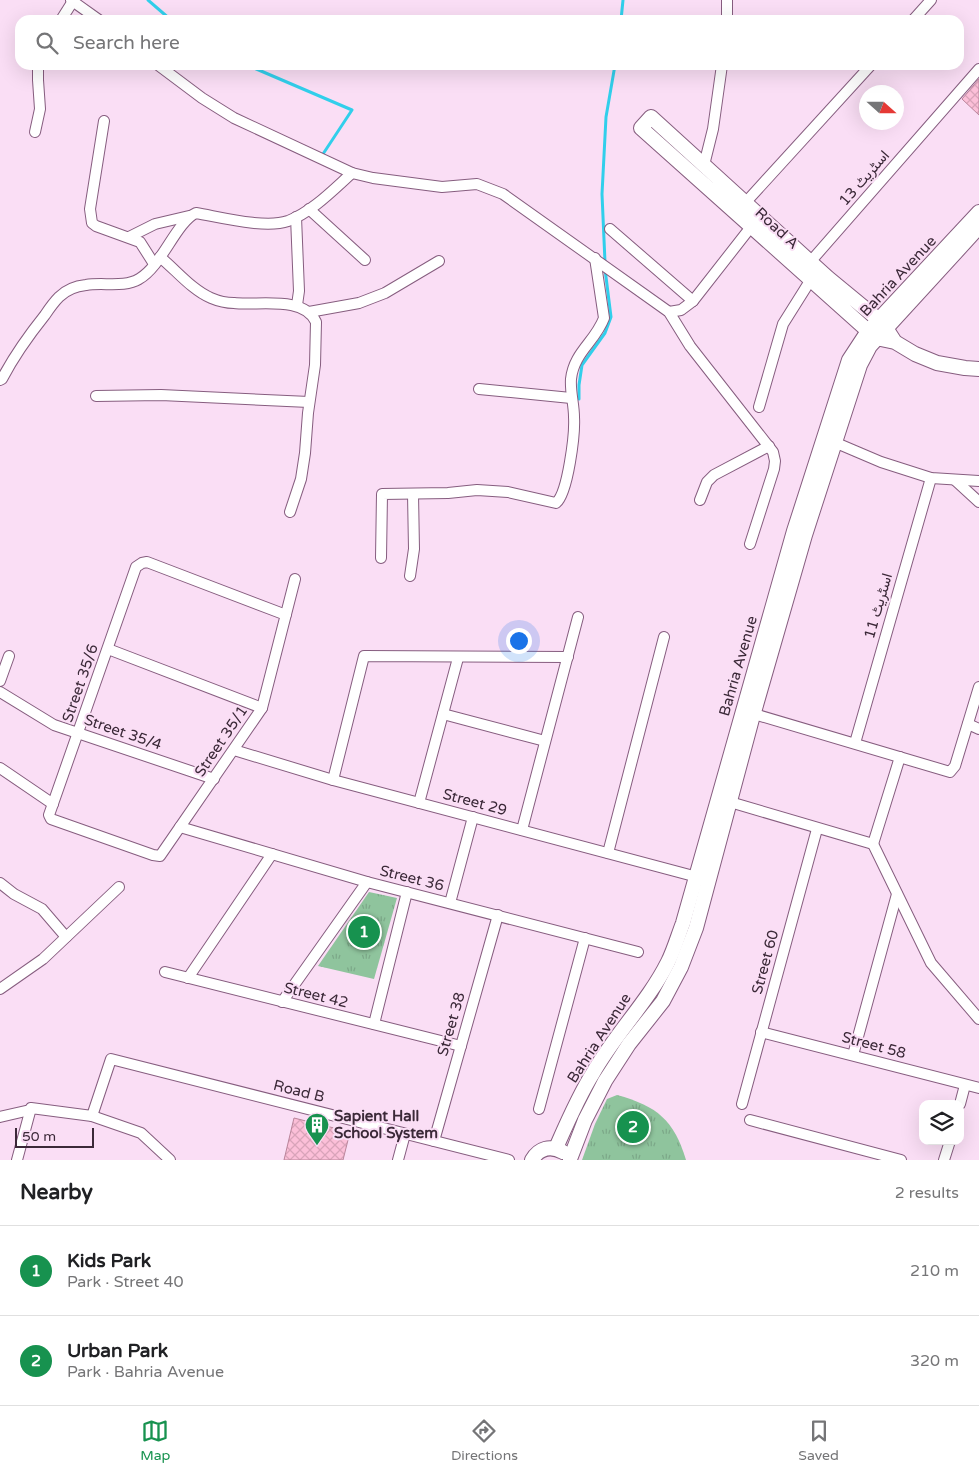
<!DOCTYPE html>
<meta charset="utf-8">
<style>
body{margin:0;font-family:"Varela Round",Vazirmatn,sans-serif;background:#f6f6f6;color:#202124}
.controls{position:absolute;right:15px;bottom:15px;display:grid;overflow:hidden;border-radius:10px;box-shadow:0 5px 20px #0002}
.controls button{width:45px;height:45px;display:grid;place-items:center;padding:0;border:0;border-bottom:1px solid #e0e0e0;background:#fff;color:#202124;font:25px sans-serif}
.compass{position:absolute;left:859px;top:85px;width:45px;height:45px;border-radius:50%;background:#fff;box-shadow:0 5px 20px #0002;rotate:111deg}
.scale{position:absolute;left:15px;bottom:12px;width:79px;box-sizing:border-box;padding-left:5px;border:2px solid #3b2938;border-top:0;font-size:14px;line-height:18px;white-space:nowrap;color:#3b2938;-webkit-text-stroke:4px #fadef5;paint-order:stroke}
.you{position:absolute;left:518px;top:640px;width:18px;height:18px;margin:-12px;border:4px solid #fff;border-radius:50%;background:#1a73e8;box-shadow:0 0 0 8px #1a73e833}
.badge{display:grid;place-items:center;width:32px;height:32px;border-radius:50%;background:#17924f;color:#fff;font-size:16px;font-weight:700}
.pin{position:absolute;translate:-50% -50%;border:2px solid #fff;box-shadow:0 1px 5px #0006}
.list{margin:0;padding:0;list-style:none}
h2{display:flex;justify-content:space-between;align-items:center;height:65px;margin:0;padding:0 20px;font-size:21px}
h2 small{font-size:16px;font-weight:400;color:#757577}
.list li{display:grid;grid-template-columns:32px 1fr auto;gap:15px;align-items:center;box-sizing:border-box;height:90px;padding:0 20px;border-top:1px solid #e0e0e0}
.list b{display:block;font-size:19px;white-space:nowrap}
.list p{margin:0;font-size:16px;white-space:nowrap;color:#757577}
.list em{font-size:16px;font-style:normal;color:#757577}
.icon{flex:none;width:28px;height:28px;fill:none;stroke:currentColor;stroke-width:2;stroke-linecap:round;stroke-linejoin:round}
.map{position:relative;flex:none;width:979px;height:1160px;overflow:hidden}
.search{position:absolute;background:#fff;box-shadow:0 5px 20px #0002;left:15px;right:15px;top:15px;height:55px;display:flex;align-items:center;gap:12px;box-sizing:border-box;padding:0 18px;border-radius:15px;color:#757577;font-size:19px}
.sheet{height:245px;background:#fff}
nav{display:flex;justify-content:space-around;align-items:center;box-sizing:border-box;height:70px;border-top:1px solid #e0e0e0;background:#fff;font-size:14px;color:#757577}
nav a{display:grid;justify-items:center;gap:2px}
nav .on{color:#17924f}
.map>svg:first-child{display:block}
.park{fill:url(#park-tufts)}
.lines{fill:none;stroke-linecap:round;stroke-linejoin:round}
.stream{stroke:#31cfeb;stroke-width:3}
.building{fill:url(#building-cross-hatch);stroke:#b9849a}
.street-casing{stroke:#865d7f;stroke-width:12}
.secondary-casing{stroke:#865d7f;stroke-width:16}
.street{stroke:#fff;stroke-width:10}
.secondary{stroke:#fff;stroke-width:14}
.labels{text-anchor:middle;stroke-width:4;stroke-linejoin:round;paint-order:stroke}
.street-label{font-size:15px;fill:#3b2938;stroke:#fadef5}
.poi-label{font-size:15px;font-weight:bold;fill:#3b2938;stroke:#fadef5;text-anchor:start}
</style>
<div class="map">
<svg width="979" height="1160" viewBox="0 0 979 1160">
<defs>
<pattern id="park-tufts" width="24" height="20" patternUnits="userSpaceOnUse" patternTransform="scale(1.25)"><rect width="24" height="20" fill="#8fc49d"/><path d="M3 7l-1-3M5 7V3M7 7l1-3M15 17l-1-3M17 17v-4M19 17l1-3" fill="none" stroke="#7ca888"/></pattern>
<pattern id="building-cross-hatch" width="8" height="8" patternUnits="userSpaceOnUse" patternTransform="scale(1.25)"><rect width="8" height="8" fill="#fcbfd8"/><path d="M0 0l8 8M0 8l8-8" fill="none" stroke="#d9a4ba"/></pattern>
</defs>
<rect width="100%" height="100%" fill="#fadef5"/>
<g class="park">
<polygon points="369,892 397,898 374,979 318,966"/>
<path d="M 617,1095 C 657,1106 674,1120 686,1160 L 582,1160 L 595,1124 L 607,1099 Z"/>
</g>
<g class="lines">
<g class="stream">
<polyline points="148,0 171,20"/>
<polyline points="621,20 623,0"/>
<polyline points="247,65 352,110 323,154"/>
<polyline points="605,262 602,194 606,117 615,65"/>
<polyline points="579,399 579,385 582,365 605,333 611,317 605,269"/>
</g>
</g>
<g class="building">
<polygon points="979,79 979,115 962,99"/>
<polygon points="294,1118 350,1132 343,1160 284,1160"/>
</g>
<g class="lines">
<defs>
<g id="street">
<polyline points="71,0 99,20"/>
<polyline points="727,0 727,20"/>
<polyline points="61,20 73,1"/>
<polyline points="913,20 931,0"/>
<polyline points="158,65 202,98 234,118 352,173 373,178 442,187 477,184 503,194 669,312 690,346 773,452 775,461 774,469 750,544"/>
<polyline points="104,121 90,209 92,223 96,226 140,242 154,264"/>
<polyline points="35,132 40,109 38,80 38,65"/>
<polyline points="704,165 713,129 722,65"/>
<polyline points="746,202 871,65"/>
<polyline points="309,209 365,260"/>
<polyline points="296,217 299,291 297,305"/>
<polyline points="610,229 693,301"/>
<polyline points="129,237 155,224 189,216"/>
<path d="M 160,257 C 176,270 192,290 211,298 C 218,301 226,303 234,303 C 257,306 304,295 316,322 L 315,365 L 308,413 L 305,453 L 301,479 L 290,512"/>
<polyline points="811,261 979,69"/>
<polyline points="309,312 359,303 385,293 439,261"/>
<polyline points="669,312 681,310 693,301 754,223"/>
<path d="M 0,380 L 2,379 C 14,356 29,335 45,315 C 49,309 54,302 59,297 C 66,290 76,286 86,285 C 103,282 124,288 139,279 C 162,266 176,222 196,213 C 220,217 265,229 288,221 C 312,212 333,190 352,173"/>
<polyline points="479,389 571,398"/>
<polyline points="96,396 161,395 309,402"/>
<polyline points="759,407 783,324 810,281"/>
<polyline points="834,442 881,462 931,478 979,481"/>
<polyline points="955,480 979,502"/>
<polyline points="700,500 707,482 714,475 769,446"/>
<path d="M 381,558 L 382,494 L 448,493 L 477,490 L 508,492 L 556,503 C 568,493 575,434 574,417 C 574,404 570,392 571,379 C 574,352 595,342 604,318 L 595,258"/>
<polyline points="410,576 414,549 413,494"/>
<polyline points="286,615 147,562 142,563 136,567 49,815 51,819 153,855 160,856 262,708 295,579"/>
<polyline points="108,649 262,708"/>
<polyline points="0,681 9,656"/>
<polyline points="0,692 54,725 214,779"/>
<polyline points="443,714 545,741"/>
<polyline points="754,714 950,772 955,766 979,687"/>
<polyline points="968,724 979,729"/>
<polyline points="855,743 931,478"/>
<polyline points="234,750 333,780 701,878"/>
<polyline points="0,768 53,804"/>
<polyline points="333,780 364,656 568,657"/>
<polyline points="730,802 873,844"/>
<polyline points="419,803 458,658"/>
<polyline points="180,827 367,882 638,952"/>
<polyline points="522,830 578,617"/>
<polyline points="873,844 931,963 979,1019"/>
<polyline points="873,844 900,757"/>
<polyline points="608,853 664,637"/>
<polyline points="0,883 14,894 42,909 66,937"/>
<polyline points="450,903 473,817"/>
<polyline points="165,972 461,1046"/>
<polyline points="188,978 272,854"/>
<polyline points="0,989 43,959 119,887"/>
<polyline points="282,1002 367,882"/>
<polyline points="374,1024 407,892"/>
<polyline points="761,1032 979,1088"/>
<polyline points="853,1055 897,894"/>
<polyline points="742,1104 817,829"/>
<polyline points="960,1104 965,1085"/>
<polyline points="539,1109 585,938"/>
<polyline points="92,1116 111,1059 509,1160"/>
<polyline points="0,1117 30,1110"/>
<polyline points="750,1120 901,1160"/>
<polyline points="434,1141 498,915"/>
<polyline points="17,1160 31,1108 92,1116 141,1133 170,1160"/>
<polyline points="398,1160 405,1134"/>
<polyline points="944,1160 950,1141"/>
</g>
<g id="secondary">
<polyline points="895,342 886,328 879,320 828,278 651,117 641,128 876,338 895,342 915,354 937,363 965,368 979,369"/>
<path d="M 556,1148 C 567,1123 578,1097 593,1073 C 615,1034 648,1002 668,962 C 674,950 678,936 683,923 L 794,531 L 849,360 L 868,331 L 979,212"/>
<polyline points="570,1159 585,1120 605,1081 629,1044 663,1001 681,967 696,928 752,719 805,535 860,365 870,346 979,227"/>
<path d="M 532,1160 C 539,1148 550,1145 563,1152"/>
</g>
</defs>
<use href="#street" class="street-casing"/>
<use href="#secondary" class="secondary-casing"/>
<use href="#street" class="street"/>
<use href="#secondary" class="secondary"/>
</g>
<defs>
<symbol id="building-pin" viewBox="-11 -11 22 30"><path d="M0 17L-7.5 6A9.5 9.5 0 1 1 7.5 6Z" fill="#17924f" stroke="#fadef5"/><path d="M-4-6H4V6H1V3H-1V6H-4ZM-2.5-4.3h1.7v1.8h-1.7ZM.8-4.3h1.7v1.8H.8ZM-2.5-1h1.7V.8h-1.7ZM.8-1h1.7V.8H.8Z" fill="#fff"/></symbol>
</defs>
<g fill-rule="evenodd">
<use href="#building-pin" x="303" y="1111" width="28" height="38"/>
</g>
<g class="labels">
<g class="street-label">
<text transform="translate(864 178) rotate(-49)" y="5">اسٹریٹ 13</text>
<text transform="translate(777 228) rotate(43)" y="5">Road A</text>
<text transform="translate(898 276) rotate(-47)" y="5">Bahria Avenue</text>
<text transform="translate(878 606) rotate(-74)" y="5">اسٹریٹ 11</text>
<text transform="translate(738 666) rotate(-74)" y="5">Bahria Avenue</text>
<text transform="translate(80 683) rotate(-71)" y="5">Street 35/6</text>
<text transform="translate(123 732) rotate(19)" y="5">Street 35/4</text>
<text transform="translate(221 741) rotate(-56)" y="5">Street 35/1</text>
<text transform="translate(475 802) rotate(15)" y="5">Street 29</text>
<text transform="translate(412 878) rotate(14)" y="5">Street 36</text>
<text transform="translate(765 962) rotate(-75)" y="5">Street 60</text>
<text transform="translate(316 995) rotate(14)" y="5">Street 42</text>
<text transform="translate(451 1024) rotate(-74)" y="5">Street 38</text>
<text transform="translate(599 1038) rotate(-57)" y="5">Bahria Avenue</text>
<text transform="translate(874 1045) rotate(15)" y="5">Street 58</text>
<text transform="translate(299 1091) rotate(14)" y="5">Road B</text>
</g>
<g class="poi-label">
<text x="334" y="1121">Sapient Hall<tspan x="334" dy="17">School System</tspan></text>
</g>
</g>
</svg>
<div class="controls">
<button><svg class="icon" aria-label="layers" viewBox="0 0 24 24"><path d="M12 4l9 5-9 5-9-5zM3 14l9 5 9-5"/></svg></button>
</div>
<svg class="compass" viewBox="-18 -18 36 36"><path d="M0-13l5 13h-10z" fill="#e53935"/><path d="M0 13l5-13h-10z" fill="#757577"/></svg>
<div class="scale">50 m</div>
<div class="you"></div>
<div class="pin badge" style="left:364px;top:932px">1</div>
<div class="pin badge" style="left:633px;top:1127px">2</div>
<div class="search"><svg class="icon" aria-label="search" viewBox="0 0 24 24"><circle cx="10" cy="10" r="6"/><path d="M15 15l6 6"/></svg>Search here</div>
</div>
<section class="sheet">
<h2>Nearby<small>2 results</small></h2>
<ul class="list">
<li><span class="badge">1</span><div><b>Kids Park</b><p>Park · Street 40</p></div><em>210 m</em></li>
<li><span class="badge">2</span><div><b>Urban Park</b><p>Park · Bahria Avenue</p></div><em>320 m</em></li>
</ul>
</section>
<nav>
<a class="on"><svg class="icon" aria-label="map" viewBox="0 0 24 24"><path d="M3 6l6-2 6 2 6-2v14l-6 2-6-2-6 2zM9 4v14M15 6v14"/></svg>Map</a>
<a><svg class="icon" aria-label="directions" viewBox="0 0 24 24"><path d="M12 3l9 9-9 9-9-9zM9 14v-3h6M13 9l2 2-2 2"/></svg>Directions</a>
<a><svg class="icon" aria-label="saved" viewBox="0 0 24 24"><path d="M7 4h10v16l-5-4-5 4z"/></svg>Saved</a>
</nav>
